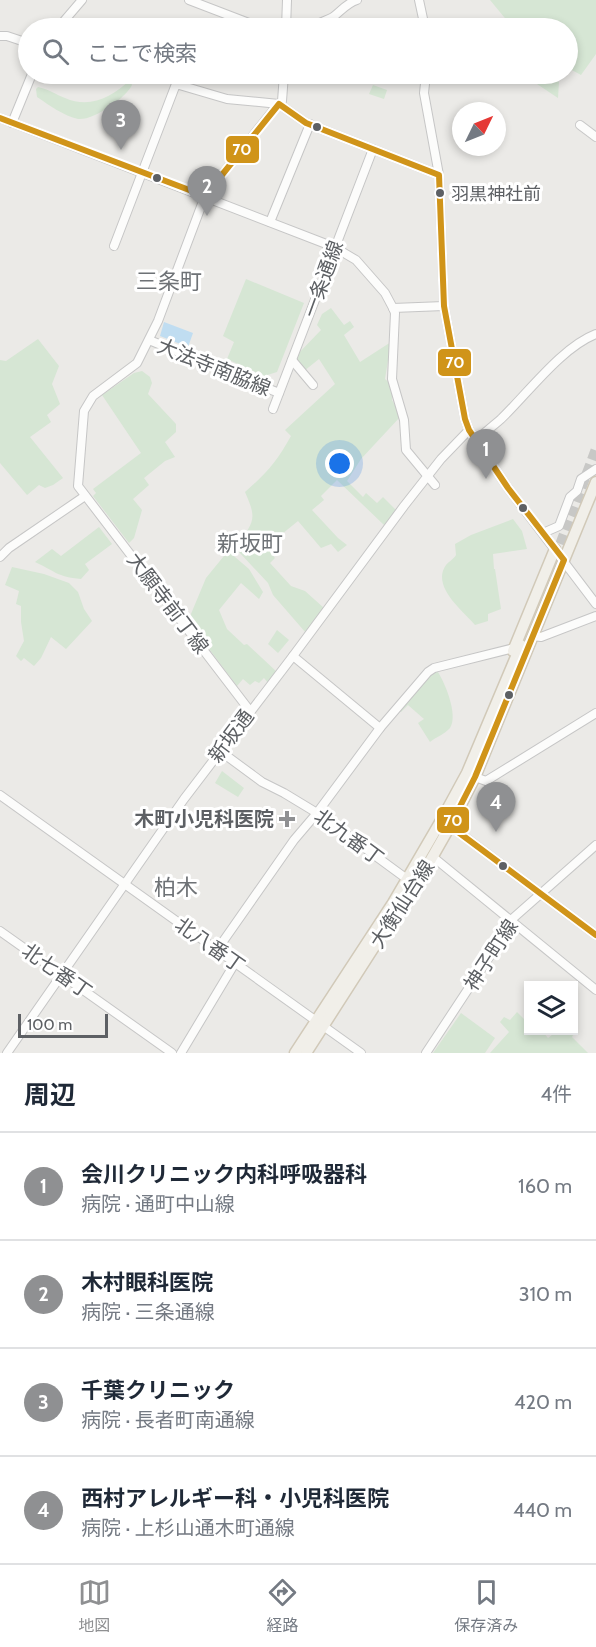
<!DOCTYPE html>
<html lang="ja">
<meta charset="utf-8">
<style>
body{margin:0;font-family:Cabin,"Noto Sans JP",sans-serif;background:#f2f2f3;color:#1f2937}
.controls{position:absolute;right:18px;bottom:18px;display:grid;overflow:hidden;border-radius:0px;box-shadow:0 3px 9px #0003}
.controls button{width:54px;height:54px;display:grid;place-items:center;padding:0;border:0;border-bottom:2px solid #e0e1e3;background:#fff;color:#1f2937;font:30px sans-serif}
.compass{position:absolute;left:452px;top:102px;width:54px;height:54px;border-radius:50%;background:#fff;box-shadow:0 3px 9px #0003;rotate:47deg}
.scale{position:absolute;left:18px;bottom:15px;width:90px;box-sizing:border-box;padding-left:6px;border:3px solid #5d6064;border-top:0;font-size:16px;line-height:21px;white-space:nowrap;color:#5d6064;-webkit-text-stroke:4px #fff;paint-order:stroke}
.you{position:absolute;left:340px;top:464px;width:21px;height:21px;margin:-15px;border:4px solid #fff;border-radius:50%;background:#1a73e8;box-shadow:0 0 0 9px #1a73e833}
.badge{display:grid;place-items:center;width:39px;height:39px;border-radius:50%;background:#8f9092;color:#fff;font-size:20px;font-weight:700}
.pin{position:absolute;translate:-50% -50px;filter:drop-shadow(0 2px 3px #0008)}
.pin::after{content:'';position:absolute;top:32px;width:21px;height:18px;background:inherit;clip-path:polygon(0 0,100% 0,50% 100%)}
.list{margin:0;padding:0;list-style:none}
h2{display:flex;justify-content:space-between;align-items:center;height:78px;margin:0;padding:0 24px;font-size:26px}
h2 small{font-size:20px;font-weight:400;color:#747a83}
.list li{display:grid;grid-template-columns:39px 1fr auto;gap:18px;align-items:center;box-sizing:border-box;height:108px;padding:0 24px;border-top:2px solid #e0e1e3}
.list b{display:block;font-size:22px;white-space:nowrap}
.list p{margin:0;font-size:20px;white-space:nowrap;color:#747a83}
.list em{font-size:20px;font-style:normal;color:#747a83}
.icon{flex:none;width:33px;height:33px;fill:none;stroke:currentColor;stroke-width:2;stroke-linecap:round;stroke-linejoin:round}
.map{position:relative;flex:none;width:596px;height:1053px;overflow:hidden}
.search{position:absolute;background:#fff;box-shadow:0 3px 9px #0003;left:18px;right:18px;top:18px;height:66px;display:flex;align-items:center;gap:15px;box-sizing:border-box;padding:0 21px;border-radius:33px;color:#747a83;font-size:22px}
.sheet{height:510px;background:#fff}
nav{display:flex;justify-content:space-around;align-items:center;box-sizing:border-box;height:84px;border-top:2px solid #e0e1e3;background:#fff;font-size:16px;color:#747a83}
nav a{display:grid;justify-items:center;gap:3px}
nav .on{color:#8f9092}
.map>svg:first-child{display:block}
.green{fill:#d6e6d4}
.water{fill:#c0ddf1}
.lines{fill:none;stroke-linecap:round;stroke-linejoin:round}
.major-tunnel{stroke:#c8c8c6;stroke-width:10;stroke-dasharray:10 5;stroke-linecap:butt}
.minor-casing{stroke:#c6c6c6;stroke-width:10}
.major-casing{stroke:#d1c9b8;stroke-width:13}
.minor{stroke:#fcfcfb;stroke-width:8}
.major{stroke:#f1efe9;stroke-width:10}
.bus-1-casing{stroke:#fff;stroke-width:10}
.bus-1{stroke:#d09419;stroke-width:6}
.bus-dot{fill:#5d6064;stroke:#fff;stroke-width:2}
.poi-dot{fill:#8f9092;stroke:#fff;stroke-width:2}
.labels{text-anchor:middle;stroke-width:6;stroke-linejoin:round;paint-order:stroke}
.bus-label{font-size:18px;fill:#5d6064;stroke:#fff;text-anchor:start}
.street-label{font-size:20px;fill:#5d6064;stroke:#fff}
.poi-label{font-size:20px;font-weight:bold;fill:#5d6064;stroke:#fff;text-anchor:end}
.quarter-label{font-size:22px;fill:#6e7276;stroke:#fff}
.line-badge{stroke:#fff;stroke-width:2}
.badge-label{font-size:16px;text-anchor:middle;font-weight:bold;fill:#fff}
</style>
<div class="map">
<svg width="596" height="1053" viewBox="0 0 596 1053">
<rect width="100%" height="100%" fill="#ebeae7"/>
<g class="green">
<polygon points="490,0 596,0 596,54 581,75 568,68 568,28 513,28"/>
<polygon points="522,74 546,74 559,82 558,98"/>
<path d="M 130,80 L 132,85 C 126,98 93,121 78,119 C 64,116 49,105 37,97 L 36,89 L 38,87 C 48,89 55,94 65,98 C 90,109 112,97 130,80 Z"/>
<polygon points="373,85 387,90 384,99 369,94"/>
<polygon points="246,279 304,303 277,372 264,376 227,359 234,342 223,336"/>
<path d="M 331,308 L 344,325 L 350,321 L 354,327 L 344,335 L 360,362 L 391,342 L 385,379 L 392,385 L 392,400 L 401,416 L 361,459 L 347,481 L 363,497 L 366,493 L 377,503 L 383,497 L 396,510 L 384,525 L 337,480 L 321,496 L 324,500 L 312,510 L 338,538 L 347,545 L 338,552 L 331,544 L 321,548 L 298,521 L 266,547 L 275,558 L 270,563 L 291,586 L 305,591 L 324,608 L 306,633 L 273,595 L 268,583 L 239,552 L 237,546 C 253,521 258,521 245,492 C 267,473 277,461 291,436 L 285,430 L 335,384 L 319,359 L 304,371 L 294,358 L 321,330 L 317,325 L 322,314 Z"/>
<polygon points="38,339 59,366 52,384 60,404 47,415 51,422 30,437 63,478 53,485 45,488 39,485 27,495 0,463 0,360 6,361"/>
<polygon points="142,371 150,377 152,383 148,394 176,424 176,432 165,442 175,457 165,461 144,478 149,485 133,499 142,510 134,538 129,543 93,496 96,493 93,489 141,453 102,395 134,373"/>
<path d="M 513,519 L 522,531 L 527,549 L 493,554 L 494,569 L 495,569 L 501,609 L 488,614 L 488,621 L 475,625 C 462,610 431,586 446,565 C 449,561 453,560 456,555 L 455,544 L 471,535 Z"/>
<path d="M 99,527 L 112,544 L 85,564 L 89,570 L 81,579 C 57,577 55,571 35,562 L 52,549 L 61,556 Z"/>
<polygon points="228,551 249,569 263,592 259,599 241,583 219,610 227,629 244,645 247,644 277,672 268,683 264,678 259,683 255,681 250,685 243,679 237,686 188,621 206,578"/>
<polygon points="12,567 44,574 69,583 78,592 84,609 92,621 66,649 51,637 41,658 34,666 24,658 21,661 16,656 24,641 21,622 21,606 16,604 19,591 5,585"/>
<polygon points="277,630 289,640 278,653 268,644"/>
<path d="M 436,669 C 444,680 459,715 450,728 C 445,734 436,737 430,742 L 418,723 L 424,719 L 408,705 L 401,712 L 398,709 Z"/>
<polygon points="222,771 244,788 238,797 215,783"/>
<polygon points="517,1012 524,1019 528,1017 528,1030 542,1031 548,1038 557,1031 568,1031 573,1035 572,1037 588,1053 490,1053 509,1032 500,1022 504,1017 510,1020"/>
<polygon points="461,1013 495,1038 485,1053 433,1053"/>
</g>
<polygon class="water" points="164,322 193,333 188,347 160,336"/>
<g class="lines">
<polyline class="major-tunnel" points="555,558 596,449"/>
<defs>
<g id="minor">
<polyline points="189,0 262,28"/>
<polyline points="419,0 425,28"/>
<polyline points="58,28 82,0"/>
<polyline points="286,28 287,0"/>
<path d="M 312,28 C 318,22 326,21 333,17 C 341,11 347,3 357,0"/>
<polyline points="0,36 7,36 28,43"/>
<polyline points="426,74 424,93 439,175"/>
<polyline points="279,104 282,101 284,74"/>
<polyline points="0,118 334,247 356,260 385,293 393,308 395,313 392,379 404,420 406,450 435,485"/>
<polyline points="12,123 32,74"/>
<polyline points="580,125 596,137"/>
<polyline points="270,222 310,124"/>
<polyline points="114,246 176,84 227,99 279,104 306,123 439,175 444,306 465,419 469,430 508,488 596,604"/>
<polyline points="393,308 444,306"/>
<polyline points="149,340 279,393"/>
<polyline points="292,360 313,385"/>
<polyline points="273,409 373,149"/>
<path d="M 476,440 C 484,433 493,426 501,419 C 528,393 562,347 596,334"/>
<polyline points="543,533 559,526 570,497 577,491 581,479 596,469"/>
<polyline points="0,557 9,548 85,496"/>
<polyline points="533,636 541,637 596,616"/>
<polyline points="293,656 380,728"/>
<polyline points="250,711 78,486 84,411 93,396 137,363 158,321 205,196 275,108 279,104"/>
<polyline points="220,751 262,782 284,793 317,813 411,882"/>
<polyline points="475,777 486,781 596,713"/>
<polyline points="0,795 361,1053"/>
<polyline points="445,822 596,935"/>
<polyline points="433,857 596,990"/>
<polyline points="0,931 172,1053"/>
<polyline points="217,950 294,840 317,813 380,728 428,672 434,668 514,648"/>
<polyline points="7,1053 184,799 293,656 404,506 441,459 469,430"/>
<polyline points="181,1053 235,963"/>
<polyline points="426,1053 509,927 511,920 596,845"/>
</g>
<g id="major">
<polyline points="513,651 555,549"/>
<polyline points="295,1053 393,903 442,819 467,773 521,645"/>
<polyline points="306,1053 399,908 421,877 450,826 475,777 596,482"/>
</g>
</defs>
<use href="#minor" class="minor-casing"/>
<use href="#major" class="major-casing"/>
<use href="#minor" class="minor"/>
<use href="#major" class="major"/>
<defs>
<polyline id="bus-1" points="0,118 205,196 279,104 306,123 439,175 444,306 465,419 469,430 508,488 564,560 475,777 450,826 596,935"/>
</defs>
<use href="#bus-1" class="bus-1-casing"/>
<use href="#bus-1" class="bus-1"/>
</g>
<g class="bus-dot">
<circle cx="317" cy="127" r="5"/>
<circle cx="157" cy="178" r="5"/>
<circle cx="440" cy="193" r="5"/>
<circle cx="523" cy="508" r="5"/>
<circle cx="509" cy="695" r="5"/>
<circle cx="503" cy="866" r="5"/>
</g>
<path class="poi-dot" d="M284 810h6v6h6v6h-6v6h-6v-6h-6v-6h6z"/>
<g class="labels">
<g class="bus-label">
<text x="451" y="200">羽黒神社前</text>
</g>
<g class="street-label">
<text transform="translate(323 279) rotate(-70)" y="7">一条通線</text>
<text transform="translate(214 367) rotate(22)" y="7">大法寺南脇線</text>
<text transform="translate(168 603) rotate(53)" y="7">大願寺前丁線</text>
<text transform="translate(231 736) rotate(-53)" y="7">新坂通</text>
<text transform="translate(349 837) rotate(36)" y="7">北九番丁</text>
<text transform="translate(402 904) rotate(-57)" y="7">大衡仙台線</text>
<text transform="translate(210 945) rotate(35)" y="7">北八番丁</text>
<text transform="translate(491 955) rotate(-57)" y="7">神子町線</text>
<text transform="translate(57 971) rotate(35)" y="7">北七番丁</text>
</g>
<g class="poi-label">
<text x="274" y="826">木町小児科医院</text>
</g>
<g class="quarter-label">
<text x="169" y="289">三条町</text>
<text x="250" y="551">新坂町</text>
<text x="176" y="895">柏木</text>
</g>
</g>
<g class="line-badge">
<rect x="225" y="135" width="35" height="29" rx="6" fill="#d09419"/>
<rect x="437" y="348" width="35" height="29" rx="6" fill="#d09419"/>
<rect x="436" y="806" width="34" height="28" rx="6" fill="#d09419"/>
</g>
<g class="badge-label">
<text x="242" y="155">70</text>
<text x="455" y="368">70</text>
<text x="453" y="826">70</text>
</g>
</svg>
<div class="controls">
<button><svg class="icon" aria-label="layers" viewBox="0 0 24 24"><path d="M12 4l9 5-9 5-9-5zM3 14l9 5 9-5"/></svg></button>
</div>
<svg class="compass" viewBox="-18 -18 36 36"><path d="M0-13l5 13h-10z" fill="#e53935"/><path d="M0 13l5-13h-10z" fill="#747a83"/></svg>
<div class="scale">100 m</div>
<div class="you"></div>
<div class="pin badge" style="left:486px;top:479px">1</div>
<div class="pin badge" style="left:207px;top:216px">2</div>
<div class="pin badge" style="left:121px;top:150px">3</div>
<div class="pin badge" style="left:496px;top:832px">4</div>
<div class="search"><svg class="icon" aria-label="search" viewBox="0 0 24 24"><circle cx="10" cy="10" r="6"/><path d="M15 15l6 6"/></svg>ここで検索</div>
</div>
<section class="sheet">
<h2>周辺<small>4件</small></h2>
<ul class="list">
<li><span class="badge">1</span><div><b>会川クリニック内科呼吸器科</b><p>病院 · 通町中山線</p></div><em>160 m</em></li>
<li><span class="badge">2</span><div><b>木村眼科医院</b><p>病院 · 三条通線</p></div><em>310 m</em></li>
<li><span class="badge">3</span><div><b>千葉クリニック</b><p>病院 · 長者町南通線</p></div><em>420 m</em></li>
<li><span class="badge">4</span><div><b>西村アレルギー科・小児科医院</b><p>病院 · 上杉山通木町通線</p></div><em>440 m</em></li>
</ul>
</section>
<nav>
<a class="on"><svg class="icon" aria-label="map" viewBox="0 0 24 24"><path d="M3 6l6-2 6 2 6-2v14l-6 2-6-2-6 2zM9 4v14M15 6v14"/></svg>地図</a>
<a><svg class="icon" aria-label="directions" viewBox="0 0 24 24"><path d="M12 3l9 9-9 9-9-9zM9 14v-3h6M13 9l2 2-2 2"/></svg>経路</a>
<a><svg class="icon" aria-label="saved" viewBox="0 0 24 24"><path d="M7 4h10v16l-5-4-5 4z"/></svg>保存済み</a>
</nav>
